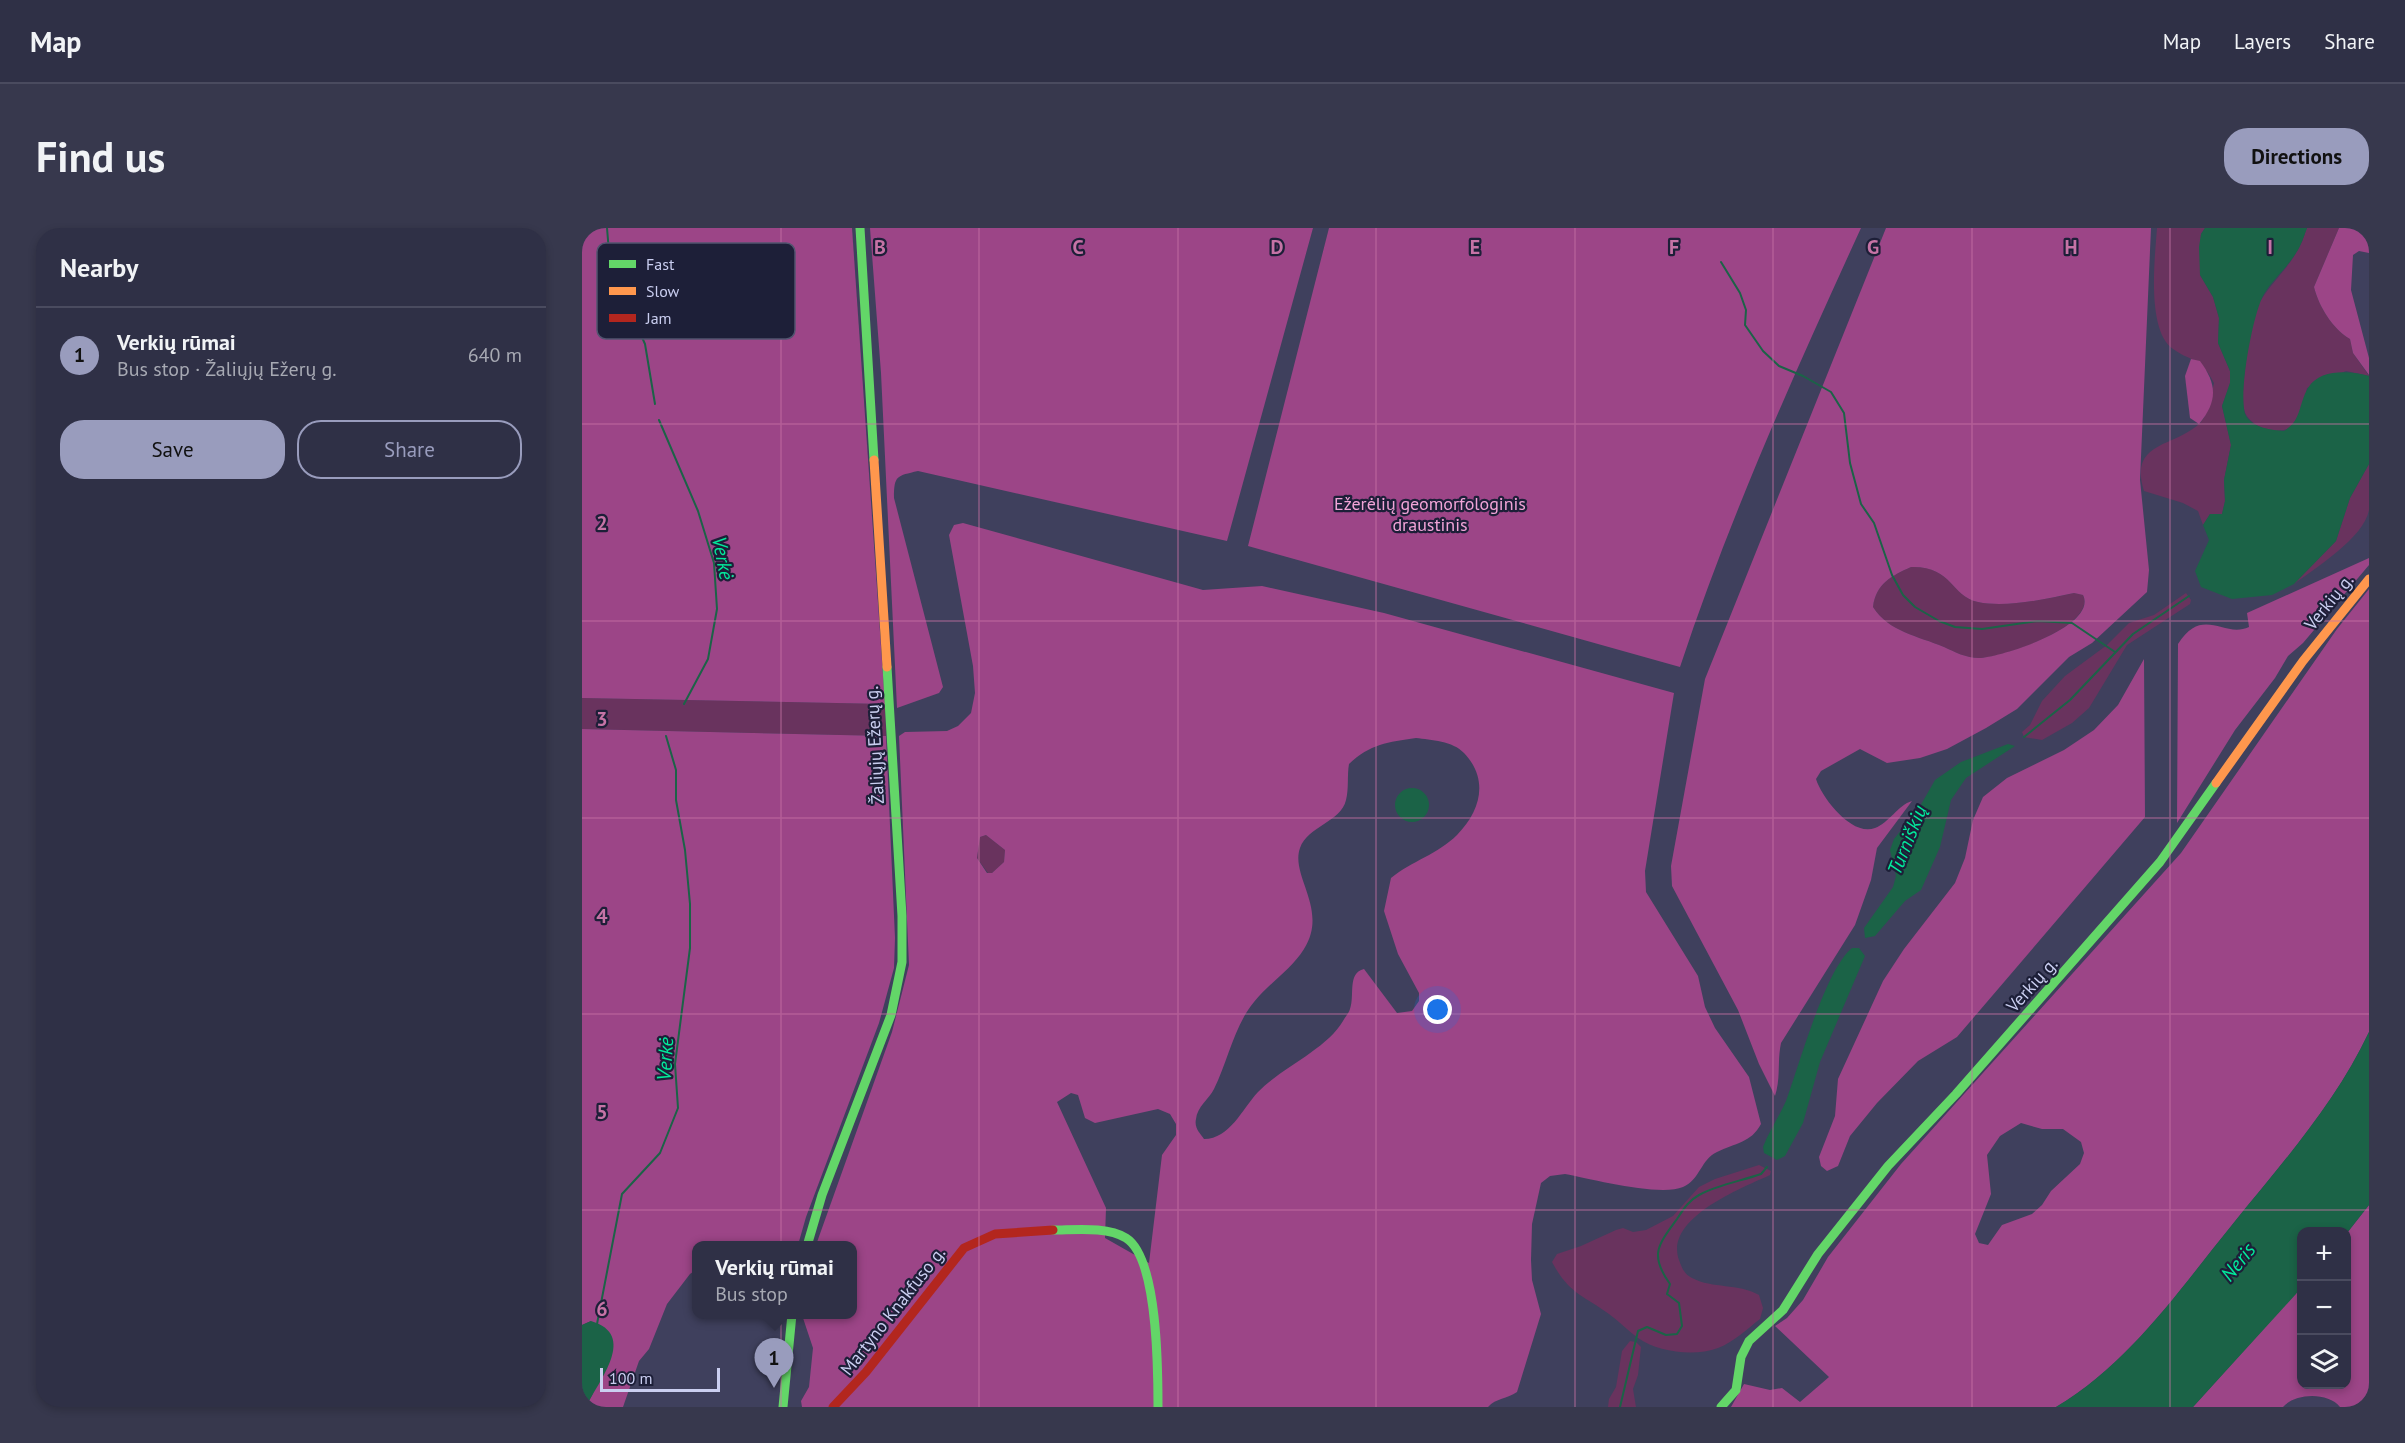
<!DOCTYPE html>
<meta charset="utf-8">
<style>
body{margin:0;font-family:"PT Sans",sans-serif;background:#37384d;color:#f1f3f6}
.controls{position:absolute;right:18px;bottom:18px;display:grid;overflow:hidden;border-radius:12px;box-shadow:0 3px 9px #0003}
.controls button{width:54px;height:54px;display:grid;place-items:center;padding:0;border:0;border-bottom:2px solid #4a4b5f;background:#2f3046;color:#f1f3f6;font:30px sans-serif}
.scale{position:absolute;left:18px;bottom:15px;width:120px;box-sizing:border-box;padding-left:6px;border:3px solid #cacef0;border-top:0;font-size:16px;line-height:21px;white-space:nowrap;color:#cacef0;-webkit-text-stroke:4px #1d1f38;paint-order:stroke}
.you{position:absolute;left:856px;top:782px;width:21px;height:21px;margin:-15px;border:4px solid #fff;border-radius:50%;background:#1a73e8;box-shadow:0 0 0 9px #1a73e833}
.badge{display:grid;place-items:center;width:39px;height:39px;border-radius:50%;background:#999cbd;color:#111;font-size:20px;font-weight:700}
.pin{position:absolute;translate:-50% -50px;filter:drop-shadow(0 2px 3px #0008)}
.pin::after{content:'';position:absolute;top:32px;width:21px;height:18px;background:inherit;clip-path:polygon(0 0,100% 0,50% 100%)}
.popup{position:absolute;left:110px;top:1013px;width:165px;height:78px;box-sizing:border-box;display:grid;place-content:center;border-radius:12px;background:#2f3046;filter:drop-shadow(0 2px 4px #0005);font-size:20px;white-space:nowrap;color:#a7a9b3}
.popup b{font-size:22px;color:#f1f3f6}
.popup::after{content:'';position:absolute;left:50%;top:100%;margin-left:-12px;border:12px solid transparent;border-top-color:#2f3046}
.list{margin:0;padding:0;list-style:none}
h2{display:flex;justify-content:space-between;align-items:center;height:78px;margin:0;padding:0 24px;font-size:26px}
h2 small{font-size:20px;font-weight:400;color:#a7a9b3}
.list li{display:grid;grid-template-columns:39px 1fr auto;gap:18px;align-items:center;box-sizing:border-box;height:96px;padding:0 24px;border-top:2px solid #4a4b5f}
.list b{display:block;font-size:22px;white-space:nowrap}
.list p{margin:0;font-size:20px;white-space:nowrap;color:#a7a9b3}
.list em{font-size:20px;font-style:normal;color:#a7a9b3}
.actions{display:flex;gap:12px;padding:18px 24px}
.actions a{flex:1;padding:14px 0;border:2px solid #999cbd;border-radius:24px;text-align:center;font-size:21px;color:#999cbd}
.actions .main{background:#999cbd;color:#111}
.icon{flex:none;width:33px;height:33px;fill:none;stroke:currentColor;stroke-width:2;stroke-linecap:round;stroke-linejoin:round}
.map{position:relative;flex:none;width:1787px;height:1179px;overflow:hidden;border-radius:24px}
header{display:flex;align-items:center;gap:36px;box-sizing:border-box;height:84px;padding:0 30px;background:#2f3046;border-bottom:2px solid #4a4b5f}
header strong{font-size:28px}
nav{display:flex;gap:33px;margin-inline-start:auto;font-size:21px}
.intro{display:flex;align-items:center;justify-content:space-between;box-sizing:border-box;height:144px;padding:0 36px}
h1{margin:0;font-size:42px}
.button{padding:15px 27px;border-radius:24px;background:#999cbd;color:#111;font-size:21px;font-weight:700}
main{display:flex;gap:36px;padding:0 36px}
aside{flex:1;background:#2f3046;border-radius:24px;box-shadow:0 3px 9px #0003}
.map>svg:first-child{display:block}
.green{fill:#69335e}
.forest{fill:#9c4587;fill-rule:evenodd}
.water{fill:#1b6347}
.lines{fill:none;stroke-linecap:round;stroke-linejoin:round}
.stream{stroke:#1b6347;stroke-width:2}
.fast{stroke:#63d668;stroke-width:9}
.slow{stroke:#ff974d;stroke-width:9}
.jam{stroke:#b3261e;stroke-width:9}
.grid{fill:none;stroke:#c673a6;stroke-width:1.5;stroke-opacity:0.55}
.labels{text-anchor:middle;stroke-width:4.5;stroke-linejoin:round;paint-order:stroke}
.park-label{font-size:18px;fill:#f2a4d8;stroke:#1d1f38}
.street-label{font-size:18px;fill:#cacef0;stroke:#1d1f38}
.water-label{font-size:20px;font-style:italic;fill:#02ea9b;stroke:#1d1f38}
.key{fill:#1d1f38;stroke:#51546f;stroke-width:1.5}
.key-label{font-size:16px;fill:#cacef0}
.grid-label{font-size:20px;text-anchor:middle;font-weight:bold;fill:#c673a6;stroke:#1d1f38;stroke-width:4.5;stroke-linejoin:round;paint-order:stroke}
</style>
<header>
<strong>Map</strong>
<nav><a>Map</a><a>Layers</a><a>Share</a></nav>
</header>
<div class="intro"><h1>Find us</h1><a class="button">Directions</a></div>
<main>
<aside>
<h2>Nearby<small></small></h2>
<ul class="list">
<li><span class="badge">1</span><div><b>Verkių rūmai</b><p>Bus stop · Žaliųjų Ežerų g.</p></div><em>640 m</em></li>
</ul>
<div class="actions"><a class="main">Save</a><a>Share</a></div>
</aside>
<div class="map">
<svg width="1787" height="1179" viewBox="0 0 1787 1179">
<rect width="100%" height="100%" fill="#3f405d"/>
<g class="green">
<path d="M 1575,0 L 1623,0 L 1619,6 L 1618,47 L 1631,69 L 1637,90 L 1636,115 L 1648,143 L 1648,155 L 1640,178 L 1649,217 L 1642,252 L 1643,273 L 1640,286 L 1628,286 L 1621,297 L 1616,283 L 1601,275 L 1562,263 C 1546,212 1594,220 1619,194 C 1627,185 1629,167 1632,155 C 1618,128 1613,136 1591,121 C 1564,102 1573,29 1575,0 Z"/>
<path d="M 1725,0 L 1757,0 L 1732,59 C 1737,79 1751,101 1768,111 L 1771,125 L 1787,148 L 1764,143 L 1725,160 C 1722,173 1720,189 1710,198 C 1696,210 1665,198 1662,181 C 1658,164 1667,112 1670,94 C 1676,66 1700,49 1714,25 C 1719,18 1722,8 1725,0 Z"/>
<path d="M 1787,236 C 1787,251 1787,268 1787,282 C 1782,310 1733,340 1712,356 L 1754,313 L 1768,270 Z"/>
<path d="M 1329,339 C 1371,338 1368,368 1396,374 C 1423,380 1465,371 1492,365 L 1501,367 C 1515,398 1420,430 1397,430 C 1384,430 1373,424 1362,419 C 1336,408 1307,404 1291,379 C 1294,356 1309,348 1329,339 Z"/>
<polygon points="1604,365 1609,372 1608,376 1545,417 1507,480 1490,495 1460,512 1442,509 1440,504 1448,497 1460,473 1483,448 1525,417 1547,395 1572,387"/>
<polygon points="0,470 303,476 304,508 0,501"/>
<polygon points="404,607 423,622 422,634 410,645 406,645 395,630 398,609"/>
<path d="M 1177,937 L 1189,943 L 1188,947 C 1160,960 1082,990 1097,1032 C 1100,1040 1102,1046 1110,1050 C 1131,1061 1156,1055 1177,1067 L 1181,1080 L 1178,1091 C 1165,1101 1152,1114 1136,1120 C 1112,1129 1076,1124 1056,1110 C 1046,1103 1037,1093 1027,1086 C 1001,1067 987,1066 970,1034 L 975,1026 L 999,1018 L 1034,1002 L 1041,1000 L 1051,1004 L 1064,1002 L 1091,988 L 1117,959 L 1133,951 Z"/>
<polygon points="1048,1113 1054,1114 1059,1119 1056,1147 1051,1161 1054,1179 1026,1179 1027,1171 1034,1159 1040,1123"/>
</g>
<g class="forest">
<polygon points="0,0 270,0 303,476 0,470"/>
<path d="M 288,0 L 731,0 L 645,313 L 336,243 C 315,248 312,247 312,270 L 361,459 L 357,465 L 315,480 L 299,145 Z"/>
<path d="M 747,0 L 1279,0 C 1213,144 1148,288 1098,439 L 666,318 Z"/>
<path d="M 1304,0 L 1569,0 L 1558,252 L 1567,342 L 1565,364 L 1510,415 L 1487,429 L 1435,481 L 1404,500 L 1365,521 L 1338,530 L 1305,535 L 1278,521 L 1239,543 L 1234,551 C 1240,570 1270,609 1293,600 C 1307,595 1316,577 1330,573 L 1295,620 L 1289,652 L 1273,697 L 1199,815 C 1195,834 1199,850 1193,868 L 1177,836 L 1156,782 L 1090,658 L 1089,638 L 1123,451 ZM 1329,339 C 1371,338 1368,368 1396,374 C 1424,380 1464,371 1492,365 L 1501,367 C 1516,398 1420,429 1397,430 C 1384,430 1373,424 1362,419 C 1336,408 1307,404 1291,379 C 1294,356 1309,348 1329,339 Z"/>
<path d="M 1757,0 L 1787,0 L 1787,25 L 1777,23 L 1771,27 L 1769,62 L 1787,130 L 1787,147 L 1771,125 L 1768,111 C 1751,101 1737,79 1732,59 Z"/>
<path d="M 1609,131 L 1618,133 C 1635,156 1636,173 1617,196 L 1608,190 L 1603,148 Z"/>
<path d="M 381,295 L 621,362 L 680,358 L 802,385 L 1092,465 L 1063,643 L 1064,664 L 1116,748 L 1123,779 L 1133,800 L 1167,849 L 1179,896 C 1169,915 1153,915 1135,924 C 1119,931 1118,952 1101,959 C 1078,969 1010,951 983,946 L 968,948 L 959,955 L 950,996 L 949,1032 L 950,1052 L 959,1086 L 935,1164 C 925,1171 914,1170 906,1179 L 220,1179 L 219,1173 L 227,1159 L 231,1120 L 220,1087 L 270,1086 L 270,1018 L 234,1017 L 310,804 L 327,737 L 317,508 L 323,504 L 365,503 L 376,498 L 389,485 L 393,465 L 391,438 L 367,307 L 372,297 ZM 834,510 C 849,512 871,513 882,525 C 907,551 899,583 875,607 C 856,626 830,633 809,650 L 802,683 L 816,726 L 837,765 L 837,773 L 830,783 L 815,785 L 782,741 C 765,745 773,767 768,781 C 767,785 763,789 761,793 C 745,821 699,840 676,864 C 660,881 648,911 622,911 C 618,905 612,900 614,891 C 615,879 627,871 632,861 C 646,833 652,798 672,774 C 687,755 709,742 722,721 C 747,681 708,648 718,620 C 726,598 759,594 764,572 C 767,561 765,547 767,536 C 788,516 806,514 834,510 ZM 404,607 L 423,622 L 422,634 L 410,645 L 405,645 L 395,630 L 398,609 ZM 489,865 L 496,867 L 503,890 L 513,895 L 576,881 L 588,886 L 594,896 L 594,907 L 580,927 L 567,1035 L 523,1010 L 524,980 L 475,874 Z"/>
<path d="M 1787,330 L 1787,337 L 1721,415 L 1706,428 L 1693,450 L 1653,502 L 1595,595 L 1596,416 C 1621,377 1642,411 1667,399 L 1665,385 Z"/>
<path d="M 1787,361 L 1787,804 C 1753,876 1700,935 1650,997 C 1597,1062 1548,1135 1474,1179 L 1149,1179 L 1162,1156 L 1188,1162 L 1200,1160 L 1218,1174 L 1247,1149 L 1193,1098 L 1205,1090 L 1221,1072 L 1246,1029 L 1319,936 L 1599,625 L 1755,401 ZM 1439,895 L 1460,901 L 1481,901 L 1499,914 L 1502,925 L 1498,936 L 1469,963 L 1460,977 L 1450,986 L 1420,997 L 1406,1017 L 1397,1015 L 1393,1006 L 1409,966 L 1405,927 L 1418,908 Z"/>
<polygon points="1562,431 1563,589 1375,809 1336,833 1295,875 1268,908 1256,938 1245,943 1239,938 1237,929 1253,888 1256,851 1301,753 1322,721 1373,655 1383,630 1391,592 1401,569 1425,550 1482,522 1512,502 1536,477"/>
<polygon points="0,501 304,508 313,710 312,740 297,795 224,989 216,1017 114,1018 114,1042 108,1046 85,1076 67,1121 57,1133 41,1179 4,1179 11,1165 9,1093 0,1097"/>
<path d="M 1787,977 L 1787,1179 L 1758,1179 C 1746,1164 1713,1165 1701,1179 L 1611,1179 L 1719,1059 L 1720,1156 L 1764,1156 L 1765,1005 Z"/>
</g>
<g class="water">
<path d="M 1623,0 L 1725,0 C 1722,8 1719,18 1714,25 C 1705,40 1691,51 1682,66 C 1671,84 1655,170 1664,188 C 1671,200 1690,202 1702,203 C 1720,192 1716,177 1726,160 C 1738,140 1769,143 1787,148 L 1787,236 L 1768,270 L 1754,313 L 1712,356 L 1690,367 L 1650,371 L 1619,359 L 1613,343 L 1627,312 L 1621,297 L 1628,286 L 1640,286 L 1643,273 L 1642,252 L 1649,217 L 1640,178 L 1648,155 L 1648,143 L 1636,115 L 1637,90 L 1631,69 L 1618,47 L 1617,19 L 1619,6 Z"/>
<polygon points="1426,516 1433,518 1384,550 1369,572 1358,619 1339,662 1323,673 1293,708 1283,710 1282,700 1311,659 1314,648 1308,622 1312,611 1337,580 1353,552 1379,534"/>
<circle cx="830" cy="577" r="17"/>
<path d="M 1270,720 L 1277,720 L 1283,728 L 1238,834 L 1221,895 L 1203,928 L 1195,932 L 1182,925 L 1181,919 C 1187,903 1197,889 1204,873 C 1217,838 1243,742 1270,720 Z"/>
<path d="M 1787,804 L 1787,977 L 1765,1005 L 1720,1004 L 1719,1059 L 1714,1066 L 1611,1179 L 1474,1179 C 1548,1135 1597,1062 1650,997 C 1700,935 1753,876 1787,804 Z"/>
<path d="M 9,1093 C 56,1107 17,1152 4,1179 L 0,1179 L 0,1097 Z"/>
</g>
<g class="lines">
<g class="stream">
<polyline points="25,0 27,24 39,63 63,116 73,176"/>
<polyline points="1139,34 1158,65 1164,82 1163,97 1181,123 1197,138 1221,148 1249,164 1262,185 1268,235 1279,276 1292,295 1310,347 1321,367 1333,379 1357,393 1373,399 1400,401 1456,393 1490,395 1533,424"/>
<polyline points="77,192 116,283 132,335 135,381 126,431 102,476"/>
<polyline points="1442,509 1488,472 1551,406 1607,368"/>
<polyline points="15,1096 40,966 78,925 96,880 93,836 108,720 108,676 103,622 94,572 94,542 84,508"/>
<path d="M 1038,1179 L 1056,1103 L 1065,1099 L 1084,1107 L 1095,1106 L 1100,1098 L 1097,1075 L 1085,1066 L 1088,1056 C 1067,1027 1076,1017 1095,991 C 1101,982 1106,973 1117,967 C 1135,957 1159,953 1179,946 L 1185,939"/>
</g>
<g class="fast">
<polyline points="278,0 292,232"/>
<path d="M 471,1002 C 492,1002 525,998 544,1010 C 576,1030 576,1143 576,1179"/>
<polyline points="225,1018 240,967 309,787 320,734 320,688 305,439"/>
<polyline points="201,1179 210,1086"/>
<polyline points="1139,1179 1154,1162 1159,1129 1167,1113 1201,1082 1236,1026 1306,938 1374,866 1578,634 1634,555"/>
</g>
<g class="slow">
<polyline points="292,232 305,439"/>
<polyline points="1634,555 1721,433 1787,351"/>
</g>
<polyline class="jam" points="251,1179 284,1144 382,1020 413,1006 471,1002"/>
</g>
<path class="grid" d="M 199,0 L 199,1179M 397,0 L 397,1179M 596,0 L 596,1179M 794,0 L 794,1179M 993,0 L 993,1179M 1191,0 L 1191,1179M 1390,0 L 1390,1179M 1588,0 L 1588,1179M 0,196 L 1787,196M 0,393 L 1787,393M 0,590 L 1787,590M 0,786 L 1787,786M 0,982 L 1787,982"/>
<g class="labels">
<g class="park-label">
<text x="848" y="282">Ežerėlių geomorfologinis<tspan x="848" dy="21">draustinis</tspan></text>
</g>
<g class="street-label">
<text transform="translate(1747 374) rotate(-51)" y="6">Verkių g.</text>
<text transform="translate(293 517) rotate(-93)" y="6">Žaliųjų Ežerų g.</text>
<text transform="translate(1450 757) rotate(-48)" y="6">Verkių g.</text>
<text transform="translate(311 1083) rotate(-52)" y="6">Martyno Knakfuso g.</text>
</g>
<g class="water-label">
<text transform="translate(141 330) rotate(79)" y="7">Verkė</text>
<text transform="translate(1325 612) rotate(-68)" y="7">Turniškių</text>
<text transform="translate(83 831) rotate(-87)" y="7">Verkė</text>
<text transform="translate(1656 1034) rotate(-51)" y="7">Neris</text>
</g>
</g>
<rect x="15" y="15" width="198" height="96" rx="9" class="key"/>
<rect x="27" y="32" width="27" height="8" fill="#63d668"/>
<rect x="27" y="59" width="27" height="8" fill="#ff974d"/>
<rect x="27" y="86" width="27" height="8" fill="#b3261e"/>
<g class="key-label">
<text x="64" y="42">Fast</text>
<text x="64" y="69">Slow</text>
<text x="64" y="96">Jam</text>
</g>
<g class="grid-label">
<text x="298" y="26">B</text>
<text x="496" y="26">C</text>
<text x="695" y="26">D</text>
<text x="893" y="26">E</text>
<text x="1092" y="26">F</text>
<text x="1291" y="26">G</text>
<text x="1489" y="26">H</text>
<text x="1688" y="26">I</text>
<text x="20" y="302">2</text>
<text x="20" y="498">3</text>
<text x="20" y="695">4</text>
<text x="20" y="891">5</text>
<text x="20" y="1088">6</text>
</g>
</svg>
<div class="controls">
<button>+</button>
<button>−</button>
<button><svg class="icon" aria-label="layers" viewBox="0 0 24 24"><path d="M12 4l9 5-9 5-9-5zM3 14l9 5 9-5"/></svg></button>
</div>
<div class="scale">100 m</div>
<div class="you"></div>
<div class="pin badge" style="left:192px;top:1160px">1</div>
<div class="popup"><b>Verkių rūmai</b>Bus stop</div>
</div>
</main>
